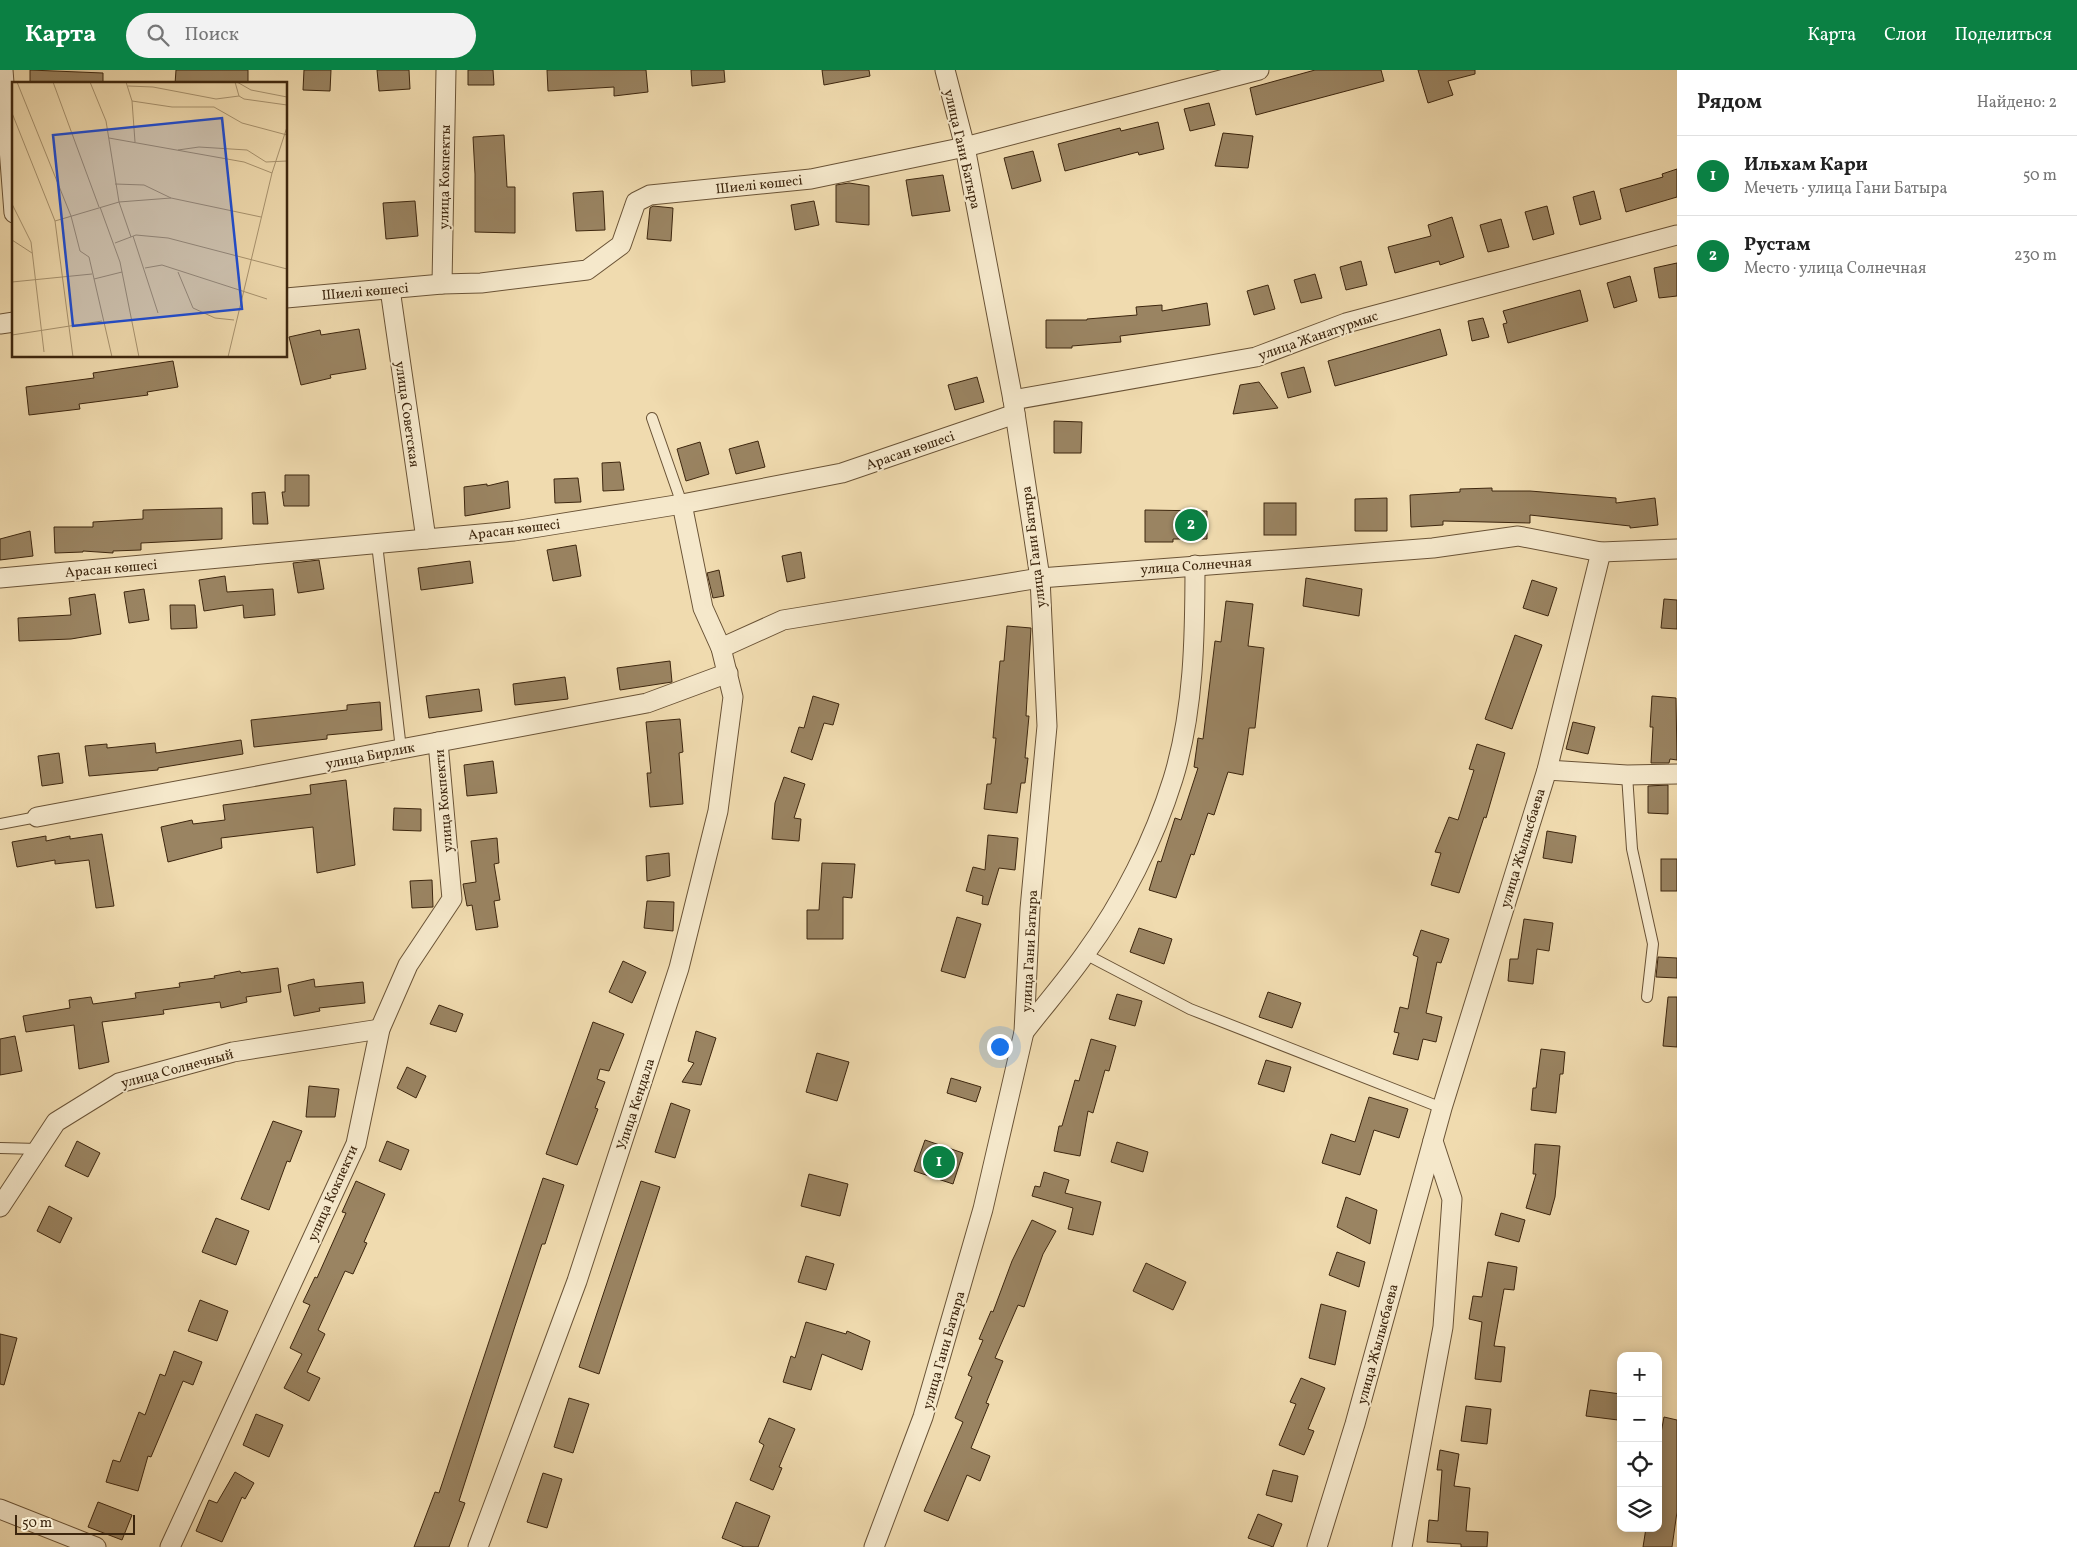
<!DOCTYPE html>
<html lang="ru">
<meta charset="utf-8">
<style>
body{margin:0;font-family:Vollkorn,serif;background:#f2f2f2;color:#222}
.controls{position:absolute;right:15px;bottom:15px;display:grid;overflow:hidden;border-radius:10px;box-shadow:0 2px 12px #0003}
.controls button{width:45px;height:45px;display:grid;place-items:center;padding:0;border:0;border-bottom:1px solid #e0e0e0;background:#fff;color:#222;font:25px sans-serif}
.scale{position:absolute;left:15px;bottom:12px;width:120px;box-sizing:border-box;padding-left:5px;border:2px solid #3d260e;border-top:0;font-size:14px;line-height:18px;white-space:nowrap;color:#3d260e;-webkit-text-stroke:4px #f5e8cb;paint-order:stroke}
.you{position:absolute;left:999px;top:976px;width:18px;height:18px;margin:-12px;border:4px solid #fff;border-radius:50%;background:#1a73e8;box-shadow:0 0 0 8px #1a73e833}
.badge{display:grid;place-items:center;width:32px;height:32px;border-radius:50%;background:#0b8043;color:#fff;font-size:16px;font-weight:700}
.pin{position:absolute;translate:-50% -50%;border:2px solid #fff;box-shadow:0 1px 5px #0006}
.list{margin:0;padding:0;list-style:none}
h2{display:flex;justify-content:space-between;align-items:center;height:65px;margin:0;padding:0 20px;font-size:21px}
h2 small{font-size:16px;font-weight:400;color:#767676}
.list li{display:grid;grid-template-columns:32px 1fr auto;gap:15px;align-items:center;box-sizing:border-box;height:80px;padding:0 20px;border-top:1px solid #e0e0e0}
.list b{display:block;font-size:19px;white-space:nowrap}
.list p{margin:0;font-size:16px;white-space:nowrap;color:#767676}
.list em{font-size:16px;font-style:normal;color:#767676}
.icon{flex:none;width:28px;height:28px;fill:none;stroke:currentColor;stroke-width:2;stroke-linecap:round;stroke-linejoin:round}
.map{position:relative;flex:none;width:1677px;height:1477px;overflow:hidden}
header{display:flex;align-items:center;gap:30px;box-sizing:border-box;height:70px;padding:0 25px;background:#0b8043;color:#fff}
header strong{font-size:24px}
nav{display:flex;gap:28px;margin-inline-start:auto;font-size:18px}
.search{width:350px;height:45px;background:#f2f2f2;display:flex;align-items:center;gap:12px;box-sizing:border-box;padding:0 18px;border-radius:28px;color:#767676;font-size:19px}
main{display:flex}
aside{flex:1;background:#fff}
.map>svg:first-child{display:block}
.building{fill:#9a8462;stroke:#3d260e}
.lines{fill:none;stroke-linecap:round;stroke-linejoin:round}
.lane-casing{stroke:#6a5336;stroke-width:12}
.street-casing{stroke:#6a5336;stroke-width:21}
.lane{stroke:#f5e8cb;stroke-width:10}
.street{stroke:#f5e8cb;stroke-width:19}
.labels{text-anchor:middle;stroke-width:4;stroke-linejoin:round;paint-order:stroke}
.street-label{font-size:14px;fill:#3d260e;stroke:#f5e8cb}
.inset-road{fill:none;stroke:#a8936f;stroke-width:1}
.view{fill:#1d4ed8;fill-opacity:0.15;stroke:#1d4ed8;stroke-width:2.5}
.inset-edge{fill:none;stroke:#3d260e;stroke-width:2.5}
</style>
<header>
<strong>Карта</strong>
<div class="search"><svg class="icon" aria-label="search" viewBox="0 0 24 24"><circle cx="10" cy="10" r="6"/><path d="M15 15l6 6"/></svg>Поиск</div>
<nav><a>Карта</a><a>Слои</a><a>Поделиться</a></nav>
</header>
<main>
<div class="map">
<svg width="1677" height="1477" viewBox="0 0 1677 1477">
<rect width="100%" height="100%" fill="#f0dbaf"/>
<filter id="stains"><feTurbulence type="fractalNoise" baseFrequency=".004" numOctaves="4"/><feColorMatrix values="0 0 0 0 .2 0 0 0 0 .09 0 0 0 0 .02 0 0 0 .5 -.17"/></filter>
<radialGradient id="worn" r=".72"><stop offset=".6" stop-color="#630" stop-opacity="0"/><stop offset="1" stop-color="#630" stop-opacity=".3"/></radialGradient>
<g class="building">
<polygon points="30,0 103,3 103,14 30,14"/>
<polygon points="176,0 248,0 248,14 175,14"/>
<polygon points="304,0 331,0 330,21 303,20"/>
<polygon points="377,0 409,0 410,19 379,21"/>
<polygon points="468,0 493,0 494,15 468,15"/>
<polygon points="547,0 646,0 648,22 614,26 614,17 548,21"/>
<polygon points="691,0 724,0 725,12 692,16"/>
<polygon points="822,0 869,0 870,6 824,15"/>
<polygon points="1315,0 1381,0 1384,11 1256,45 1250,18"/>
<polygon points="1418,0 1475,0 1475,4 1448,11 1453,25 1428,33"/>
<polygon points="1209,33 1215,55 1190,61 1184,39"/>
<polygon points="1158,52 1164,79 1139,85 1138,82 1065,101 1058,74 1120,58 1121,61"/>
<polygon points="1223,63 1253,66 1248,98 1215,96"/>
<polygon points="504,65 507,117 515,117 515,163 475,162 475,104 473,67"/>
<polygon points="1033,81 1041,111 1012,119 1004,88"/>
<polygon points="1677,99 1677,127 1626,142 1620,119 1663,107 1662,104"/>
<polygon points="943,105 950,141 912,146 906,110"/>
<polygon points="849,113 869,116 869,155 836,152 836,115"/>
<polygon points="603,121 605,160 576,161 573,123"/>
<polygon points="1594,121 1601,149 1580,155 1573,127"/>
<polygon points="415,131 418,166 386,169 383,133"/>
<polygon points="814,131 819,155 795,160 791,135"/>
<polygon points="653,136 673,138 671,171 647,169 650,138"/>
<polygon points="1547,136 1554,164 1533,170 1525,142"/>
<polygon points="1452,147 1464,187 1440,195 1439,191 1395,203 1388,177 1431,166 1428,155"/>
<polygon points="1501,149 1509,177 1488,182 1480,155"/>
<polygon points="1361,191 1367,215 1346,220 1340,197"/>
<polygon points="1677,193 1677,226 1659,228 1654,198"/>
<polygon points="1315,204 1322,228 1301,233 1294,210"/>
<polygon points="1630,206 1637,231 1614,238 1607,213"/>
<polygon points="1268,215 1275,239 1254,245 1247,221"/>
<polygon points="1580,220 1588,251 1508,273 1503,254 1507,253 1503,241"/>
<polygon points="1207,233 1210,255 1120,266 1121,272 1072,276 1072,278 1046,278 1046,250 1087,250 1087,249 1137,245 1136,237 1162,235 1162,241"/>
<polygon points="1483,248 1489,267 1472,271 1468,251"/>
<polygon points="359,259 366,299 330,305 331,308 301,315 289,267 320,260 321,265"/>
<polygon points="1440,259 1447,285 1335,316 1328,291"/>
<polygon points="173,291 178,317 147,322 148,325 79,334 80,339 29,345 26,317 94,308 93,303"/>
<polygon points="1304,297 1311,322 1288,328 1281,303"/>
<polygon points="977,307 984,332 955,340 948,315"/>
<polygon points="1259,312 1278,338 1233,344 1240,315"/>
<polygon points="1054,351 1082,352 1081,383 1054,383"/>
<polygon points="758,371 765,397 736,404 729,379"/>
<polygon points="700,372 709,404 686,411 677,379"/>
<polygon points="620,392 624,420 603,421 602,393"/>
<polygon points="285,405 309,405 309,436 284,436 282,422 285,422"/>
<polygon points="578,408 581,432 555,433 554,409"/>
<polygon points="508,411 510,438 465,446 464,417 487,414 487,416"/>
<polygon points="1492,418 1492,421 1530,421 1616,428 1616,433 1655,428 1658,455 1630,458 1630,456 1530,445 1530,453 1443,451 1443,455 1411,457 1410,425 1460,422 1460,419"/>
<polygon points="265,422 268,454 253,454 252,423"/>
<polygon points="1387,428 1387,461 1355,461 1355,429"/>
<rect x="1264" y="433" width="32" height="32"/>
<polygon points="222,438 222,469 141,473 141,480 113,481 113,483 83,481 83,482 55,483 54,457 93,457 93,452 143,449 143,440"/>
<polygon points="1145,440 1207,441 1207,469 1173,469 1173,472 1145,472"/>
<polygon points="30,461 33,486 0,490 0,469"/>
<polygon points="576,475 581,506 553,511 547,480"/>
<polygon points="801,482 805,508 787,512 782,486"/>
<polygon points="319,490 324,519 298,523 293,493"/>
<polygon points="470,491 473,513 421,520 418,498"/>
<polygon points="719,500 724,526 713,528 707,503"/>
<polygon points="225,506 227,522 273,519 275,545 244,548 243,535 204,541 199,510"/>
<polygon points="1306,508 1362,519 1359,546 1303,536"/>
<polygon points="1532,510 1557,518 1548,546 1523,538"/>
<polygon points="144,519 149,550 129,553 124,522"/>
<polygon points="95,524 101,564 71,569 19,571 18,548 71,545 69,528"/>
<polygon points="1664,529 1677,530 1677,559 1661,558"/>
<polygon points="1226,531 1253,534 1248,576 1264,578 1255,658 1249,658 1243,705 1228,702 1214,745 1208,743 1194,785 1191,784 1176,828 1149,820 1158,791 1161,792 1175,748 1181,750 1198,698 1194,697 1198,668 1203,669 1215,571 1221,572"/>
<polygon points="170,535 195,535 197,558 171,559"/>
<polygon points="1007,556 1031,558 1026,646 1029,646 1025,688 1028,688 1025,713 1021,713 1017,743 984,739 987,714 991,714 996,668 993,668 1000,591 1004,591"/>
<polygon points="1515,565 1542,575 1512,659 1485,649"/>
<polygon points="670,591 672,612 620,620 617,598"/>
<polygon points="565,607 568,629 515,635 513,614"/>
<polygon points="479,619 482,641 429,648 426,626"/>
<polygon points="813,626 839,634 833,655 824,653 812,690 791,682 799,657 804,658"/>
<polygon points="1652,626 1676,628 1677,690 1670,689 1669,693 1651,693 1653,657 1650,657"/>
<polygon points="380,632 382,660 327,665 327,669 254,677 251,650 347,640 347,635"/>
<polygon points="680,649 683,682 679,683 683,734 650,737 647,703 651,703 646,652"/>
<polygon points="1573,652 1595,657 1588,684 1566,679"/>
<polygon points="241,670 243,684 158,698 158,700 89,706 85,676 107,674 107,678 155,673 156,683"/>
<polygon points="1477,674 1505,683 1486,748 1484,747 1459,823 1431,815 1441,783 1435,782 1449,747 1458,750 1474,700 1469,699"/>
<polygon points="59,683 63,713 42,716 38,686"/>
<polygon points="493,691 497,723 467,726 464,695"/>
<polygon points="784,707 805,714 794,748 801,749 799,771 772,769 775,733"/>
<polygon points="346,710 355,795 317,803 313,757 221,768 222,778 168,792 161,757 192,750 193,754 225,750 223,735 311,724 310,715"/>
<polygon points="1668,715 1668,744 1648,743 1648,716"/>
<polygon points="394,738 421,739 421,761 393,760"/>
<polygon points="1547,761 1576,766 1572,793 1543,788"/>
<polygon points="102,764 114,836 96,838 89,790 55,794 55,790 17,797 12,772 46,766 46,771 70,766 70,769"/>
<polygon points="988,765 1018,768 1015,800 999,798 988,835 982,834 983,826 966,821 973,797 985,800"/>
<polygon points="497,768 499,793 494,794 500,830 494,831 498,857 476,860 472,835 467,836 463,814 476,812 471,771"/>
<polygon points="669,783 670,806 647,811 646,786"/>
<rect x="1661" y="789" width="16" height="32"/>
<polygon points="822,793 855,794 852,828 843,827 843,869 807,869 807,840 819,840"/>
<polygon points="432,810 433,837 412,838 410,811"/>
<polygon points="647,831 674,832 673,861 644,858"/>
<polygon points="957,847 981,854 965,908 941,901"/>
<polygon points="1524,849 1553,853 1549,881 1537,879 1533,914 1508,911 1510,889 1518,889"/>
<polygon points="1139,858 1172,869 1164,894 1130,882"/>
<polygon points="1421,860 1449,869 1441,893 1437,892 1426,943 1442,947 1436,972 1423,969 1418,990 1393,984 1399,963 1394,962 1400,937 1408,939 1418,887 1413,885"/>
<polygon points="1658,887 1677,888 1677,908 1656,907"/>
<polygon points="623,891 646,902 632,933 609,922"/>
<polygon points="278,898 281,922 246,927 247,932 221,938 220,932 163,940 164,944 102,952 109,992 79,999 74,955 26,962 23,946 70,938 69,930 91,927 93,934 136,928 135,923 180,917 179,913 215,908 214,906 240,901 241,903"/>
<polygon points="314,909 315,917 363,912 365,933 319,938 320,941 294,946 288,915"/>
<polygon points="1268,922 1301,933 1292,958 1259,947"/>
<polygon points="1117,924 1142,931 1135,956 1109,949"/>
<polygon points="1668,927 1677,927 1677,977 1663,976"/>
<polygon points="439,935 463,944 456,962 430,954"/>
<polygon points="593,952 624,964 609,1001 600,999 597,1009 605,1012 595,1038 598,1039 577,1095 546,1084"/>
<polygon points="696,961 716,968 701,1015 682,1012 694,993 688,991"/>
<polygon points="15,966 22,1001 0,1005 0,969"/>
<polygon points="1091,969 1116,976 1109,1001 1105,1000 1093,1043 1088,1041 1080,1086 1054,1081 1059,1056 1062,1056 1075,1010 1079,1011"/>
<polygon points="1541,979 1565,982 1563,1004 1560,1004 1556,1043 1531,1040 1533,1018 1536,1018"/>
<polygon points="817,983 849,992 837,1031 806,1022"/>
<polygon points="1266,990 1291,997 1284,1022 1258,1014"/>
<polygon points="407,997 426,1006 416,1028 397,1018"/>
<polygon points="951,1008 981,1017 976,1032 947,1023"/>
<polygon points="309,1016 339,1019 335,1047 306,1047"/>
<polygon points="1369,1027 1408,1039 1399,1068 1374,1060 1360,1105 1322,1093 1331,1064 1355,1072"/>
<polygon points="671,1033 690,1040 675,1088 655,1082"/>
<polygon points="273,1051 302,1061 290,1092 287,1091 269,1140 241,1129"/>
<polygon points="925,1070 963,1083 953,1114 914,1101"/>
<polygon points="77,1071 100,1083 88,1107 65,1096"/>
<polygon points="387,1071 409,1080 401,1100 379,1091"/>
<polygon points="1117,1072 1148,1082 1143,1102 1111,1092"/>
<polygon points="1535,1074 1560,1076 1555,1127 1550,1145 1526,1138 1536,1104 1533,1104"/>
<polygon points="1044,1102 1069,1110 1065,1123 1101,1132 1093,1165 1068,1159 1073,1138 1032,1126 1035,1116 1040,1117"/>
<polygon points="809,1104 848,1114 840,1146 801,1136"/>
<polygon points="543,1108 564,1115 545,1174 542,1174 515,1256 459,1431 465,1433 449,1477 414,1477 435,1422 439,1423"/>
<polygon points="356,1111 385,1124 364,1172 367,1173 353,1204 345,1201 318,1260 325,1264 307,1302 320,1308 309,1331 284,1318 302,1284 290,1278 310,1235 303,1232 315,1207 317,1208 346,1143 342,1142"/>
<polygon points="641,1111 660,1117 599,1304 579,1297"/>
<polygon points="1346,1127 1377,1140 1370,1174 1337,1157"/>
<polygon points="49,1136 72,1148 60,1173 37,1161"/>
<polygon points="1501,1143 1525,1150 1519,1172 1495,1165"/>
<polygon points="216,1148 249,1161 236,1195 202,1182"/>
<polygon points="1032,1150 1056,1161 1043,1184 1024,1237 1018,1235 995,1288 1003,1291 986,1333 989,1334 971,1378 990,1386 980,1411 967,1405 948,1451 924,1441 963,1352 955,1348 972,1307 968,1305 983,1270 979,1269 991,1241 993,1242 1012,1191"/>
<polygon points="1337,1182 1365,1192 1359,1217 1329,1205"/>
<polygon points="806,1186 834,1194 826,1220 798,1212"/>
<polygon points="1488,1192 1517,1197 1514,1220 1504,1219 1494,1276 1505,1277 1501,1312 1475,1309 1482,1252 1469,1249 1473,1226 1482,1227"/>
<polygon points="1146,1193 1186,1212 1173,1240 1133,1221"/>
<polygon points="200,1230 228,1241 217,1271 188,1261"/>
<polygon points="1321,1234 1346,1241 1335,1295 1309,1288"/>
<polygon points="806,1252 846,1264 847,1261 870,1271 862,1300 822,1284 811,1320 783,1312 791,1286 795,1288"/>
<polygon points="0,1264 17,1268 4,1315 0,1314"/>
<polygon points="174,1281 202,1292 193,1315 183,1311 151,1387 148,1386 138,1421 106,1412 113,1390 120,1392 139,1342 145,1345 160,1304 165,1306"/>
<polygon points="1301,1308 1325,1318 1308,1359 1314,1361 1304,1385 1279,1375 1296,1334 1290,1332"/>
<polygon points="1590,1320 1621,1324 1618,1350 1586,1346"/>
<polygon points="569,1328 589,1334 573,1383 554,1377"/>
<polygon points="1466,1336 1491,1339 1487,1374 1461,1371"/>
<polygon points="256,1344 283,1355 269,1387 243,1375"/>
<polygon points="1664,1347 1677,1350 1677,1442 1672,1477 1643,1477 1646,1458 1658,1458 1658,1379"/>
<polygon points="769,1348 795,1359 779,1397 782,1398 773,1420 750,1410 764,1375 759,1372"/>
<polygon points="1440,1380 1459,1384 1454,1416 1470,1418 1466,1461 1488,1462 1487,1477 1461,1477 1461,1474 1427,1472 1429,1450 1438,1451 1442,1400 1437,1400"/>
<polygon points="1273,1400 1298,1406 1292,1432 1266,1425"/>
<polygon points="235,1402 254,1413 245,1429 242,1427 222,1472 196,1461 209,1430 217,1433"/>
<polygon points="543,1403 562,1409 547,1458 527,1452"/>
<polygon points="98,1432 132,1445 122,1470 88,1457"/>
<polygon points="736,1432 770,1446 758,1477 744,1477 722,1468"/>
<polygon points="1258,1444 1282,1454 1273,1477 1248,1468"/>
</g>
<g class="lines">
<defs>
<g id="lane">
<polyline points="652,348 682,434"/>
<polyline points="377,474 401,679"/>
<polyline points="1627,705 1632,779 1653,874 1647,927"/>
<polyline points="0,754 37,747"/>
<polyline points="1085,884 1190,939 1442,1038"/>
<polyline points="0,1078 38,1079"/>
</g>
<g id="street">
<polyline points="3,0 14,143"/>
<polyline points="442,214 446,0"/>
<polyline points="390,219 426,469"/>
<polyline points="286,228 442,214 481,213 587,200 621,175 636,132 650,125 811,109 965,77 1259,0"/>
<polyline points="0,254 14,252"/>
<polyline points="1013,330 1256,287 1346,253 1677,165"/>
<polyline points="0,508 514,461 682,434 842,403 1015,344"/>
<polyline points="721,578 783,550 1040,508 1433,478 1518,466 1601,482 1677,479"/>
<polyline points="1547,700 1627,705 1677,704"/>
<polyline points="37,747 647,633 728,603"/>
<path d="M 1024,962 C 1044,936 1066,911 1085,884 C 1123,832 1154,770 1173,709 C 1194,641 1195,566 1195,495"/>
<polyline points="0,1137 56,1052 119,1013 233,982 380,959"/>
<polyline points="0,1439 96,1477"/>
<polyline points="170,1477 356,1074 380,959 408,895 452,829 438,672"/>
<polyline points="478,1477 577,1211 679,898 718,741 733,627 721,578 703,538 682,434"/>
<polyline points="874,1477 923,1347 983,1139 1024,962 1030,839 1047,656 1040,508 1013,330 965,77 945,0"/>
<polyline points="1317,1477 1355,1354 1442,1038 1547,700 1601,482"/>
<polyline points="1402,1477 1443,1257 1452,1129 1433,1071"/>
</g>
</defs>
<use href="#lane" class="lane-casing"/>
<use href="#street" class="street-casing"/>
<use href="#lane" class="lane"/>
<use href="#street" class="street"/>
</g>
<g class="labels">
<g class="street-label">
<text transform="translate(963 79) rotate(77)" y="5">улица Гани Батыра</text>
<text transform="translate(444 107) rotate(-89)" y="5">улица Кокпекты</text>
<text transform="translate(759 114) rotate(-6)" y="5">Шиелі көшесі</text>
<text transform="translate(365 221) rotate(-5)" y="5">Шиелі көшесі</text>
<text transform="translate(1318 265) rotate(-19)" y="5">улица Жанатурмыс</text>
<text transform="translate(408 344) rotate(82)" y="5">улица Советская</text>
<text transform="translate(910 380) rotate(-19)" y="5">Арасан көшесі</text>
<text transform="translate(514 459) rotate(-7)" y="5">Арасан көшесі</text>
<text transform="translate(1033 477) rotate(-97)" y="5">улица Гани Батыра</text>
<text transform="translate(1196 495) rotate(-4)" y="5">улица Солнечная</text>
<text transform="translate(111 498) rotate(-5)" y="5">Арасан көшесі</text>
<text transform="translate(370 685) rotate(-11)" y="5">улица Бирлик</text>
<text transform="translate(443 731) rotate(-95)" y="5">улица Кокпекти</text>
<text transform="translate(1522 778) rotate(-73)" y="5">улица Жылысбаева</text>
<text transform="translate(1029 881) rotate(-87)" y="5">улица Гани Батыра</text>
<text transform="translate(177 998) rotate(-15)" y="5">улица Солнечный</text>
<text transform="translate(635 1034) rotate(-72)" y="5">Улица Кендала</text>
<text transform="translate(332 1123) rotate(-66)" y="5">улица Кокпекти</text>
<text transform="translate(1377 1274) rotate(-75)" y="5">улица Жылысбаева</text>
<text transform="translate(943 1280) rotate(-74)" y="5">улица Гани Батыра</text>
</g>
</g>
<g transform="translate(12 12)">
<rect width="275" height="275" fill="#f0dbaf"/>
<path class="inset-road" d="M 5,0 L 59,134 L 68,169 L 77,175 L 100,275M 41,0 L 87,125M 78,0 L 94,39 L 107,120 L 119,155M 114,0 L 120,19 L 123,60M 223,0 L 227,14 L 232,17 L 275,23M 225,0 L 239,8 L 275,15M 116,4 L 141,5 L 204,17 L 227,14M 120,19 L 160,25 L 202,25 L 230,41 L 275,53M 0,31 L 43,139 L 61,275M 97,56 L 232,80 L 260,91M 166,68 L 187,65 L 235,68 L 254,80 L 275,79M 103,102 L 132,103 L 159,116M 0,122 L 19,160 L 32,270M 88,125 L 108,180 L 127,275M 43,139 L 107,120 L 159,116 L 249,135M 121,154 L 146,231M 0,158 L 20,171M 103,161 L 124,153 L 156,156 L 275,187M 133,186 L 150,183 L 255,217M 166,190 L 181,226 L 203,236 L 222,238M 82,197 L 110,190M 0,200 L 80,192M 0,253 L 90,239M 216,275 L 260,91 L 275,45"/>
<path class="view" d="M 210,36 L 230,227 L 61,244 L 41,53 Z"/>
<rect width="275" height="275" class="inset-edge"/>
</g>
<rect width="100%" height="100%" filter="url(#stains)"/>
<rect width="100%" height="100%" fill="url(#worn)"/>
</svg>
<div class="controls">
<button>+</button>
<button>−</button>
<button><svg class="icon" aria-label="locate" viewBox="0 0 24 24"><circle cx="12" cy="12" r="6"/><path d="M12 2v4M12 18v4M2 12h4M18 12h4"/></svg></button>
<button><svg class="icon" aria-label="layers" viewBox="0 0 24 24"><path d="M12 4l9 5-9 5-9-5zM3 14l9 5 9-5"/></svg></button>
</div>
<div class="scale">50 m</div>
<div class="you"></div>
<div class="pin badge" style="left:939px;top:1092px">1</div>
<div class="pin badge" style="left:1191px;top:455px">2</div>
</div>
<aside>
<h2>Рядом<small>Найдено: 2</small></h2>
<ul class="list">
<li><span class="badge">1</span><div><b>Ильхам Кари</b><p>Мечеть · улица Гани Батыра</p></div><em>50 m</em></li>
<li><span class="badge">2</span><div><b>Рустам</b><p>Место · улица Солнечная</p></div><em>230 m</em></li>
</ul>
</aside>
</main>
